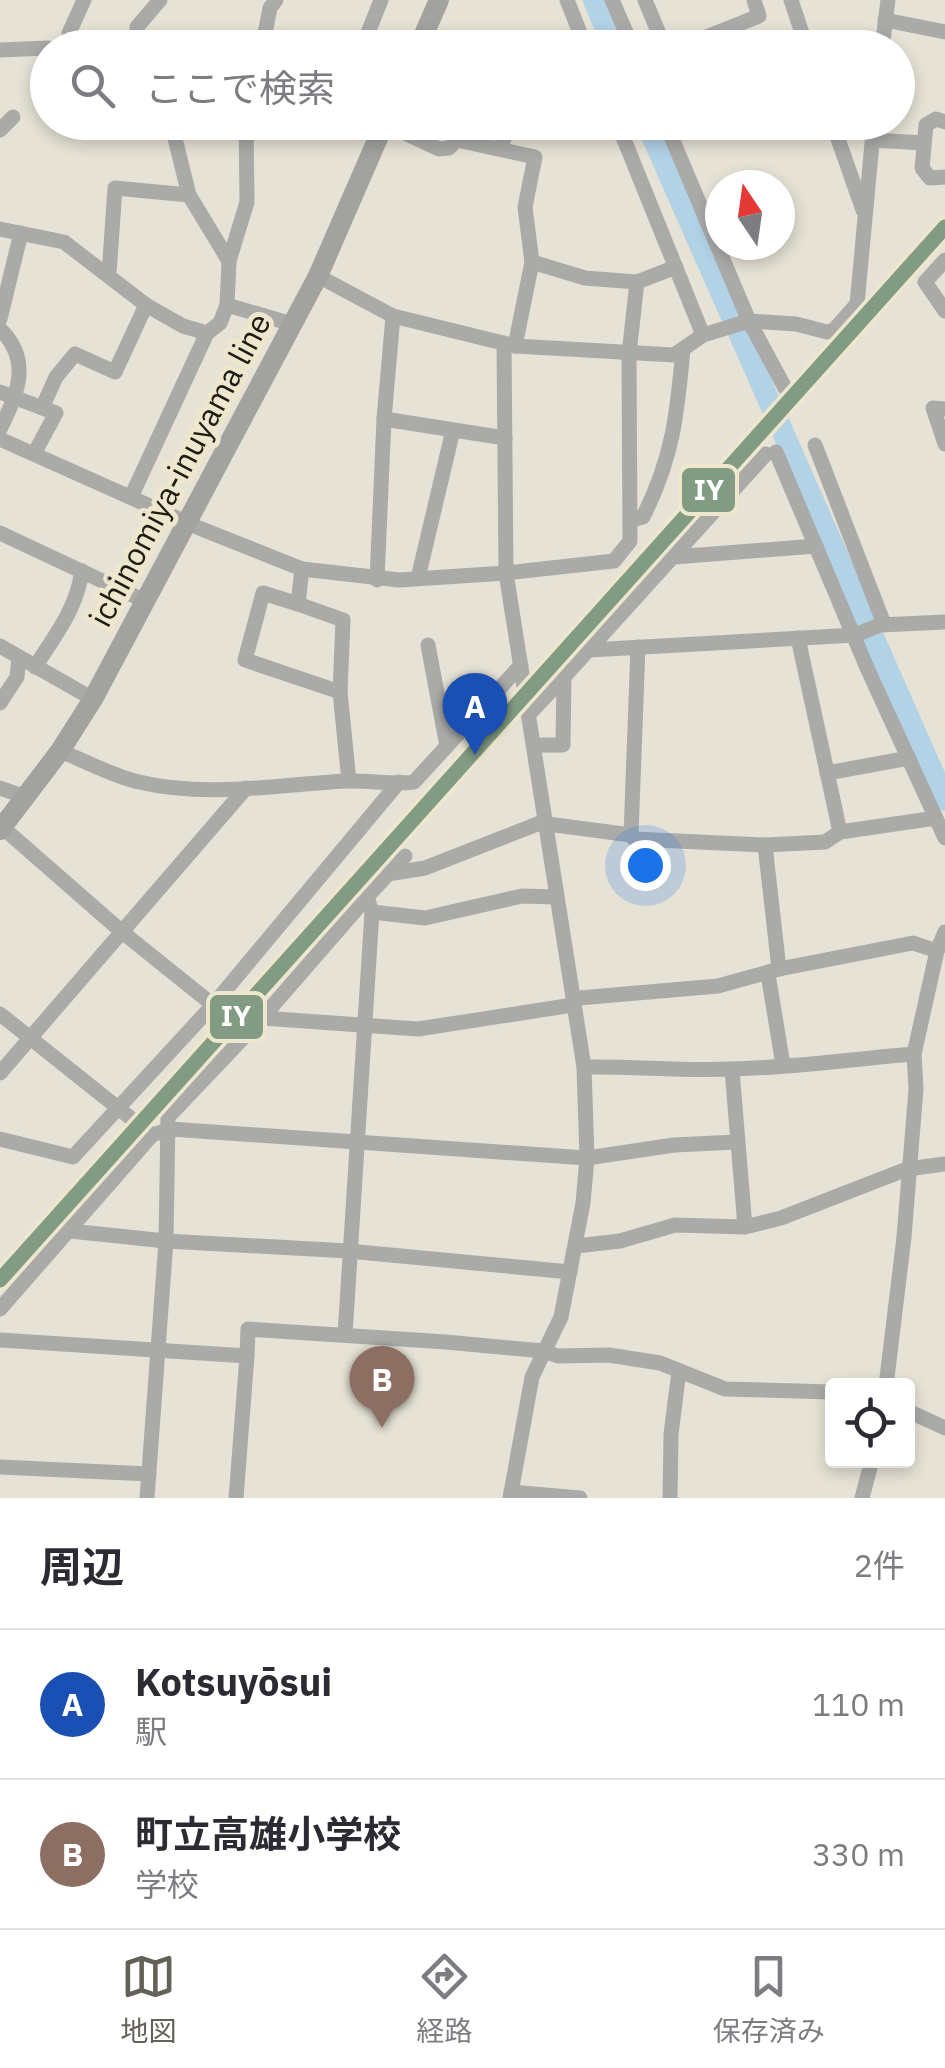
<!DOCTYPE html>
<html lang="ja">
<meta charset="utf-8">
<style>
body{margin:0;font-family:"IBM Plex Sans","Noto Sans JP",sans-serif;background:#f2f2f3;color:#2b2b33}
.controls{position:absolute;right:30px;bottom:30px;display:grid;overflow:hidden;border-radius:10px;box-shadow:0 5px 15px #0003}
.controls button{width:90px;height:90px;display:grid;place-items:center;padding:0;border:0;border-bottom:2px solid #e1e1e2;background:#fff;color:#2b2b33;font:50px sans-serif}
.compass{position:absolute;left:705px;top:170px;width:90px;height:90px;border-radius:50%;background:#fff;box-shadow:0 5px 15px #0003;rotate:347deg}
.you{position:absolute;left:645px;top:865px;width:35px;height:35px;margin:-25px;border:8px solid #fff;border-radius:50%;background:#1a73e8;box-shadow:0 0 0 15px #1a73e833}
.badge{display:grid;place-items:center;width:65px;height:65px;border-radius:50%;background:#646156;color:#fff;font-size:32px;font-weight:700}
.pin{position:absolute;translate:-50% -82px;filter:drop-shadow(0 2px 5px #0008)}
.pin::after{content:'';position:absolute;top:52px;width:35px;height:30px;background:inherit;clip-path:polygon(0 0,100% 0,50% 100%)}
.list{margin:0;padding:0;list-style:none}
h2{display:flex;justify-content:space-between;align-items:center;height:130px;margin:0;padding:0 40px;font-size:42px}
h2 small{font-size:32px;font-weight:400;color:#7c7c81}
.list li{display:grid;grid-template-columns:65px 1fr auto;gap:30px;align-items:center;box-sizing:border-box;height:150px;padding:0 40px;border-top:2px solid #e1e1e2}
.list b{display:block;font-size:38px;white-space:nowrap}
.list p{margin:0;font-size:32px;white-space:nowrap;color:#7c7c81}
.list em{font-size:32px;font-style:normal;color:#7c7c81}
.icon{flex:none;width:55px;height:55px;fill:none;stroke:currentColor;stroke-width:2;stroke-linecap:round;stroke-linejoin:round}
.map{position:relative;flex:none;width:945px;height:1498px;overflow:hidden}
.search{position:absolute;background:#fff;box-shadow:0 5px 15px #0003;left:30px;right:30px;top:30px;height:110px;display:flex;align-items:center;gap:25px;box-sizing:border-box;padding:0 35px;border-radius:55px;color:#7c7c81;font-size:38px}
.sheet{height:430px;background:#fff}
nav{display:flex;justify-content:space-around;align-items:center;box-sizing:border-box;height:140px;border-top:2px solid #e1e1e2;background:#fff;font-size:28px;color:#7c7c81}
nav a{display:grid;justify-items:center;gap:5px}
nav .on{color:#646156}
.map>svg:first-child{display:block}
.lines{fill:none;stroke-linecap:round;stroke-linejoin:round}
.river{stroke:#b2d2e6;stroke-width:22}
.minor{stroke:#aaaba9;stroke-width:15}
.major{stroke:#a2a29f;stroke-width:20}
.rail-1-casing{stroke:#eee6cd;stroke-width:22}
.rail-1{stroke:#819c82;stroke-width:15}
.labels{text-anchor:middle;stroke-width:10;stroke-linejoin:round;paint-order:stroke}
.street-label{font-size:32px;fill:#1e1b12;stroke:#eee6cd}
.line-badge{stroke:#eee6cd;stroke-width:4}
.badge-label{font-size:28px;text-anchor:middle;font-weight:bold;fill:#fff}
</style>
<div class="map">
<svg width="945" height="1498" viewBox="0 0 945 1498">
<rect width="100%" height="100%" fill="#e6e2d5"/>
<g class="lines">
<g class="river">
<polyline points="594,0 614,48"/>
<polyline points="646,122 945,800"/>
</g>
<g class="minor">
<polyline points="567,0 586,48"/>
<polyline points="612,0 633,48"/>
<polyline points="645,0 665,48"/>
<polyline points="791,0 807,48"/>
<polyline points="885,20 945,32"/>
<polyline points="70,43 69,33 84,0"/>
<polyline points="137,48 137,27 160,0"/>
<polyline points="262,48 270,8 276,0"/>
<polyline points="362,48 381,0"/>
<polyline points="679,48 759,16 754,0"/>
<polyline points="882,48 888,0"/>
<polyline points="0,50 48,48"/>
<polyline points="157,122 158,122"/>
<polyline points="171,122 189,195 229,261"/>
<polyline points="617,122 703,335"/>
<polyline points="665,122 749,321 785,388"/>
<polyline points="832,122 863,210"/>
<polyline points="945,122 936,119 926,125 922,168 930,178 945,177"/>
<polyline points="385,124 439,149 449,148 457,140 535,157 525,207 532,262"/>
<polyline points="0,130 13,117"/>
<polyline points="872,140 924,143"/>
<polyline points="501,148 509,122"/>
<polyline points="0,229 64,242 146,305 183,326 207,333 220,323 227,305 292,324"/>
<polyline points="945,260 925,282 945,311"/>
<polyline points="109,274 115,188 189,195"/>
<polyline points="318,276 393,316 515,346 674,355 703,335 749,321 796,324 827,332 834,330 857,304 874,122"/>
<polyline points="637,282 676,267"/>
<polyline points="227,305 229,261 247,202 246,122"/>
<polyline points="0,319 21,233"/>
<path d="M 0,329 C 32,360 18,394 0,429"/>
<polyline points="504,343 506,573 584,1067 587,1158 583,1203 561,1317 532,1377 510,1498"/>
<polyline points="0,392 56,413 35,452"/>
<polyline points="42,408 56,377 75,354 115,372 146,305"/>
<polyline points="945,409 933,408 945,444"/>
<polyline points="384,419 505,438"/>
<polyline points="0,439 199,528 302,569 399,580 506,573 614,561 630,541 629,354 637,282 585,278 532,262 515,346"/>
<polyline points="815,445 884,624"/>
<polyline points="776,452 868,670 945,838"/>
<polyline points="131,497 207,333"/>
<path d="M 631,520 L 643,517 C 673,457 677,415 683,350"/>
<polyline points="0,533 145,601"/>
<polyline points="674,557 816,546"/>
<polyline points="302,569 298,604 343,620 340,692 349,781"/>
<polyline points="418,578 453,430"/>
<polyline points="377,580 384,419 393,316"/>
<polyline points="298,604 263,593 245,660 340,692"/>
<polyline points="798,638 840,832"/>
<polyline points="428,645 447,746"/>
<polyline points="0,646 93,699"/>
<polyline points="590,650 855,635 880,625 945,622"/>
<path d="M 35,667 C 56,634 76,610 82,571"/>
<polyline points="0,703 17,677 19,658"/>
<polyline points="529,714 564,677"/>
<polyline points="535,745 563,745 564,677 766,454"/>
<path d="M 60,751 C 86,761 112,776 139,782 C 206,798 277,785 345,781 C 364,780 401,785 414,782 L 521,665"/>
<polyline points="827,773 909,758"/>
<polyline points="0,788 26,797"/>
<polyline points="2,827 121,931 213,1005"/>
<polyline points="631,835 638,647"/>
<polyline points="765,845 779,969"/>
<polyline points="388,874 425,868 540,823 631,835 634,839 765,845 825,842 840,832 936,818"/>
<polyline points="367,897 405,856"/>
<polyline points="372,912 425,918 522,896 555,897"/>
<polyline points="768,974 783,1065"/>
<polyline points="0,1014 152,1135"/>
<polyline points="262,1018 418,1029 573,1005 579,998 718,986 779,969 913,943 937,951"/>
<path d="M 584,1067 C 633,1066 680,1071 729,1069 C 791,1068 852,1059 914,1054"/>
<polyline points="732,1070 745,1227"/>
<polyline points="0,1073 246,788"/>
<polyline points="0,1139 73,1157 213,1005 399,782"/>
<polyline points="70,1231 166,1241 348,1251 570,1272"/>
<polyline points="576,1246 620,1241 675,1225 745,1227 781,1218 907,1169 945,1164"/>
<polyline points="0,1309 152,1135 170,1129 587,1158 674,1145 737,1142"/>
<polyline points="0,1340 247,1356 236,1498"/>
<polyline points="247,1356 248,1329 446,1342 543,1351 558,1356 609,1355 660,1363 725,1389 832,1392"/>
<polyline points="886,1386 904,1237 916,1089 914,1054 937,951 945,932"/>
<polyline points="908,1411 945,1428"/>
<polyline points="0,1467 149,1474"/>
<polyline points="511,1492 580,1498"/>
<polyline points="147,1498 166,1241 168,1117 262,1018 367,897 372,912 345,1335"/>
<polyline points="670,1498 671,1434 679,1371"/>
<polyline points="862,1498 872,1460"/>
</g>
<g class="major">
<polyline points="418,48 439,0"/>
<polyline points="0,830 60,751 93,699 318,276 385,122"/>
</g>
<defs>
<polyline id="rail-1" points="0,1280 945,227"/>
</defs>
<use href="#rail-1" class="rail-1-casing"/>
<use href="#rail-1" class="rail-1"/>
</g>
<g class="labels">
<g class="street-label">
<text transform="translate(180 470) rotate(-62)" y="11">ichinomiya-inuyama line</text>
</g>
</g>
<g class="line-badge">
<rect x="680" y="466" width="57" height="48" rx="10" fill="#819c82"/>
<rect x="208" y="993" width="57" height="48" rx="10" fill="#819c82"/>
</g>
<g class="badge-label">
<text x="709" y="500">IY</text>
<text x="236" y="1026">IY</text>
</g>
</svg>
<div class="controls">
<button><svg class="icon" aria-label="locate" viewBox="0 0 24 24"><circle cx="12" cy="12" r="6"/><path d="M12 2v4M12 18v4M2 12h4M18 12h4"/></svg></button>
</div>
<svg class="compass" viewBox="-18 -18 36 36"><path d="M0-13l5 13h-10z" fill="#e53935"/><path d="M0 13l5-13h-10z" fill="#7c7c81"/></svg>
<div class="you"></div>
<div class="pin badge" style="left:475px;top:755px;background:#1a4fb4">A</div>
<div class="pin badge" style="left:382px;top:1428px;background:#8d6e63">B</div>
<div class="search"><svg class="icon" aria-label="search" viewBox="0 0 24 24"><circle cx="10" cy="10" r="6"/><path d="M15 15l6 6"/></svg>ここで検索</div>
</div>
<section class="sheet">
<h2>周辺<small>2件</small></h2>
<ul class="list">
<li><span class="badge" style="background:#1a4fb4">A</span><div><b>Kotsuyōsui</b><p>駅</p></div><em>110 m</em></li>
<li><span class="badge" style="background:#8d6e63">B</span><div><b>町立高雄小学校</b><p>学校</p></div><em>330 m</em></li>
</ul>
</section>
<nav>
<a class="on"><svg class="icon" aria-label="map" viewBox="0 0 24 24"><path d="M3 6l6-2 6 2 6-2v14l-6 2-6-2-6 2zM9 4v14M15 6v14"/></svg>地図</a>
<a><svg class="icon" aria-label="directions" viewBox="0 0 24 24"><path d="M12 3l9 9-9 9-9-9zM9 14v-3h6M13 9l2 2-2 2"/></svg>経路</a>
<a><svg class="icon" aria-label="saved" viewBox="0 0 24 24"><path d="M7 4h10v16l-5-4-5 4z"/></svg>保存済み</a>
</nav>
